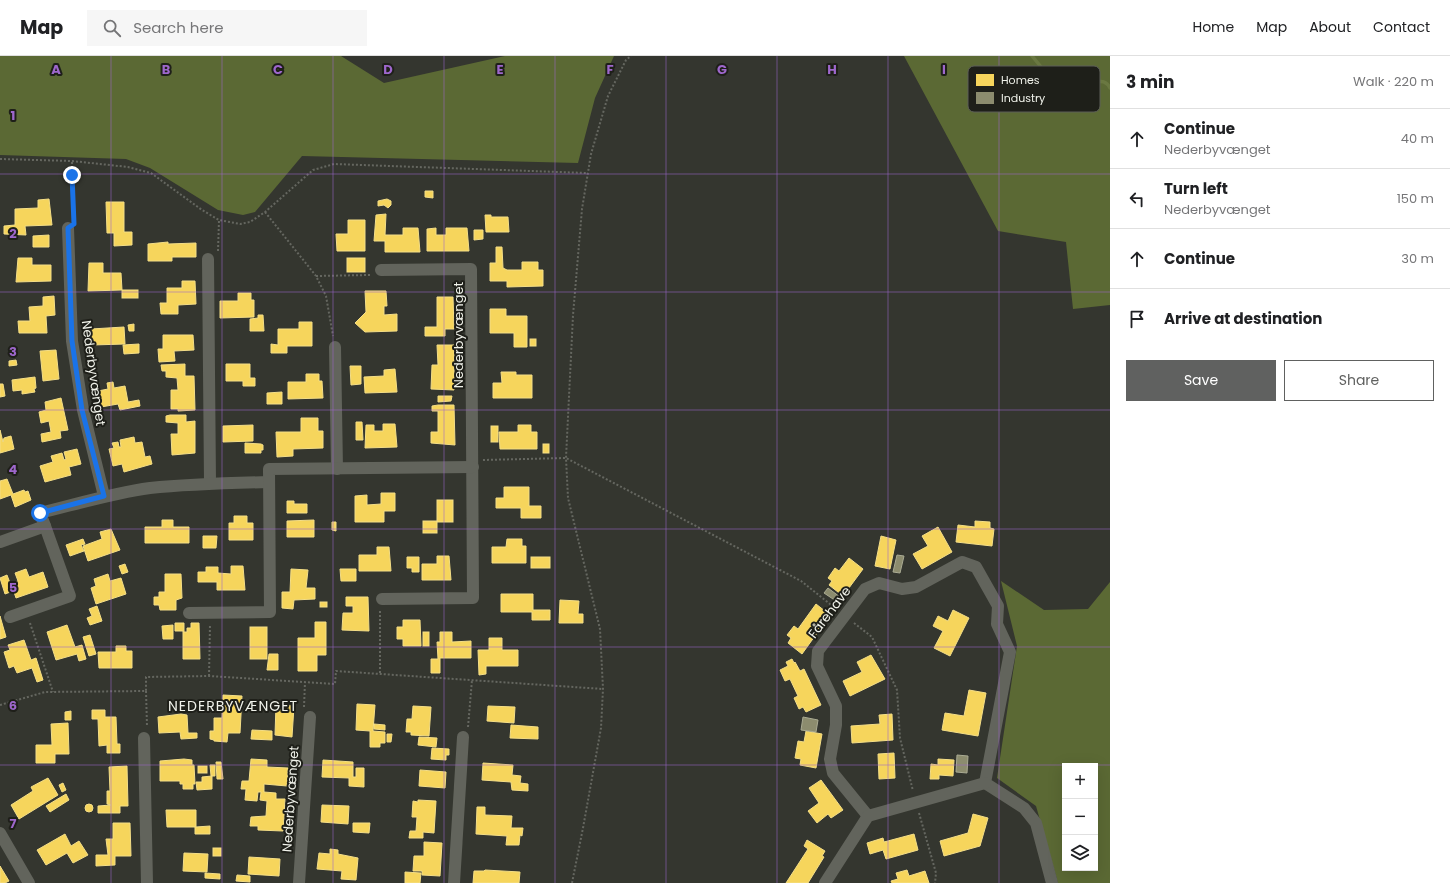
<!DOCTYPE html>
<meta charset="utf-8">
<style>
body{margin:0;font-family:Poppins,sans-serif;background:#f6f6f6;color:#202124}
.controls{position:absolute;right:12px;bottom:12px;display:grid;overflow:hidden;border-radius:0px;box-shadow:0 4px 16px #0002}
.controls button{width:36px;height:36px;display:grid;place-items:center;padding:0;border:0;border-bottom:1px solid #e0e0e0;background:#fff;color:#202124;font:20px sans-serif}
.stop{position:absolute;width:12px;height:12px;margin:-9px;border:3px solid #1a73e8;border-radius:50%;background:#fff}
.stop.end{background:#1a73e8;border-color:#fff;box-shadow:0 1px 4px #0008}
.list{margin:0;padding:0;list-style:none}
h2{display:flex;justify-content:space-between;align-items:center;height:52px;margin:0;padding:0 16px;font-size:17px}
h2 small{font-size:13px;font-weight:400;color:#757577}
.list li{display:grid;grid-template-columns:26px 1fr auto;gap:12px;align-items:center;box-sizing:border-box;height:60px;padding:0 16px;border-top:1px solid #e0e0e0}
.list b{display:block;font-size:15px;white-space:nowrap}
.list p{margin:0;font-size:13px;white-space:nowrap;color:#757577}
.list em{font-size:13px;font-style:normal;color:#757577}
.actions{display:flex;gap:8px;padding:12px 16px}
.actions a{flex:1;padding:9px 0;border:1px solid #606160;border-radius:0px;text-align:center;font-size:14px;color:#606160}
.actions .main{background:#606160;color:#fff}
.icon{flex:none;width:22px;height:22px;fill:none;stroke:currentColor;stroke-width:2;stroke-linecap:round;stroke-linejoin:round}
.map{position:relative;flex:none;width:1110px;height:827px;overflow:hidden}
header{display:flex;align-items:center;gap:24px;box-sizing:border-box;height:56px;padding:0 20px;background:#fff;border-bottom:1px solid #e0e0e0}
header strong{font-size:19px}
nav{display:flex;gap:22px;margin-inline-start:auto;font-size:14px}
.search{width:280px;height:36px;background:#f6f6f6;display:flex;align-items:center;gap:10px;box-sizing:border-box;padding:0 14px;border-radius:0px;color:#757577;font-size:15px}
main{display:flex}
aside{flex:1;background:#fff}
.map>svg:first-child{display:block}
.forest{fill:#5b6934;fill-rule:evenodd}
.homes{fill:#f6d55c;stroke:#f4de87}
.industry{fill:#8c8c6e;stroke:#aaab93}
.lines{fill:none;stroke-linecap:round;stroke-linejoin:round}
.stream{stroke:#6a7841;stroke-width:3.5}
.path{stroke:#656760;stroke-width:2;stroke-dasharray:2 2;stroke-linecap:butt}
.street{stroke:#62645c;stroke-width:12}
.route{stroke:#1a73e8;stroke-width:5}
.grid{fill:none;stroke:#9e67cc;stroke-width:1;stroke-opacity:0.55}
.labels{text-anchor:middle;stroke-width:4;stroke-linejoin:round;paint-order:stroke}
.street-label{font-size:13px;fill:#f0f2ea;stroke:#1e1f19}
.neighbourhood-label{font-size:14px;letter-spacing:1px;fill:#f0f2ea;stroke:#1e1f19}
.key{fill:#1e1f19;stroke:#5d5e58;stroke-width:1}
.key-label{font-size:11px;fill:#f0f2ea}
.grid-label{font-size:13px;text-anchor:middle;font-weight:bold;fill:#9e67cc;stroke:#1e1f19;stroke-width:4;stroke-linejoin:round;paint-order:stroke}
</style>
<header>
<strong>Map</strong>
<div class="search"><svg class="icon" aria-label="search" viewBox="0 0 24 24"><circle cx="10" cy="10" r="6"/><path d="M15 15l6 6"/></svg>Search here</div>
<nav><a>Home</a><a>Map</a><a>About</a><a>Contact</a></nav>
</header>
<main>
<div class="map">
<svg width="1110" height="827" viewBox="0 0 1110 827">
<rect width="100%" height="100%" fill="#34362f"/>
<g class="forest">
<polygon points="0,0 341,0 384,27 505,0 614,0 595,42 578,107 302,100 255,156 243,159 218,154 150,112 126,103 0,99"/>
<polygon points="904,0 1110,0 1110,249 1073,253 1066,186 998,175"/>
<path d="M 1001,525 L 1044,554 L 1088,553 L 1110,526 L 1110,827 L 1058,827 L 1036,750 L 997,722 L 1017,590 ZM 1065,710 L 1095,710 L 1095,812 L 1065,812 Z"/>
</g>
<g class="homes">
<polygon points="425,135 433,135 433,142 425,141"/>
<polygon points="49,143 52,169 25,170 26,179 4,178 4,170 15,169 15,153 38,152 38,144"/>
<polygon points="387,143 391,145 391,149 388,152 384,149 378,150 378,145"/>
<polygon points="106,146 124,146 124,176 132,176 132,189 114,190 114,177 107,177"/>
<polygon points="386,158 385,179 403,179 403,172 418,172 420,196 385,196 385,185 374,185 376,159"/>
<polygon points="485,159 491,159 491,161 508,161 509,176 486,176"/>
<polygon points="348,164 365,164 365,195 337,195 336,178 348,178"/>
<polygon points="436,172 436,179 446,179 446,172 467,172 469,195 427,195 427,173"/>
<polygon points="474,174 483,174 483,183 474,184"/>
<polygon points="49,179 49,191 33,191 33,180"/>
<polygon points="168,186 168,188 196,187 196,201 172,201 172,205 148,205 148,188"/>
<polygon points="496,191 502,191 503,212 507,214 522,214 522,206 538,206 538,214 543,214 543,230 507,231 507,225 490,225 490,207 496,207"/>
<polygon points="18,202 32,202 32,209 51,209 51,225 16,226"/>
<rect x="347" y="202" width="18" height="14"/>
<polygon points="89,207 103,207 103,217 121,217 122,234 88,235"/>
<polygon points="182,225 195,225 196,248 178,249 178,258 161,258 160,247 167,247 167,232 182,232"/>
<rect x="122" y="234" width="16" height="8"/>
<polygon points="365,235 386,235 387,250 384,250 384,259 397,258 397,275 365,276 355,267 366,256"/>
<polygon points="238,237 251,237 251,244 254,244 254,261 220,262 220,245 238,245"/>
<polygon points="54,240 55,259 46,260 47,277 19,277 18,265 30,265 29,251 43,250 43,241"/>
<polygon points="437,241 453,241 454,273 445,273 445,280 425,280 425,271 437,271"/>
<polygon points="490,253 506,253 506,260 527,260 527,291 514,291 514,277 490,277"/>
<polygon points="258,259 263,259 264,275 250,275 250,263 258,262"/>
<polygon points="299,266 312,266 312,290 287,290 287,297 271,297 271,288 278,289 278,273 299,273"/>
<polygon points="134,268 134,275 129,275 128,269"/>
<polygon points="124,271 125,288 92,289 91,273"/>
<polygon points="163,279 193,279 194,294 174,295 175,305 159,306 158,293 163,293"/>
<rect x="530" y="283" width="6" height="7"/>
<polygon points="139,288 139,297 124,298 123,289"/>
<polygon points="437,289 454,289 454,334 431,333 432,309 438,309"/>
<polygon points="56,294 59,323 43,325 40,295"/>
<polygon points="16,304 17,309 9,310 9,305"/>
<polygon points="185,308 185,320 194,320 195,354 178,355 178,353 171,353 171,334 178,334 177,322 166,321 166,315 162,315 161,309"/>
<polygon points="226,308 250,308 250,322 255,322 255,330 243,330 243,325 226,325"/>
<polygon points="350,310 361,310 361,328 351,329"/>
<polygon points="395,313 397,336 365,337 364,321 384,320 384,314"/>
<polygon points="501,316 516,316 516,319 532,319 532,342 493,342 493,327 502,327"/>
<polygon points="306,318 319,318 319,325 322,325 323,342 288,343 288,326 306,326"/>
<polygon points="35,321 36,332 34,333 35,336 22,338 22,334 13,335 12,324"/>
<polygon points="113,326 114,332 125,330 128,346 139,344 140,350 120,354 118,348 101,351 98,335 108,333 107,327"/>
<polygon points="0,328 3,328 5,340 0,341"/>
<polygon points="282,336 282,348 267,348 267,337"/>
<polygon points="438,340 452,340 451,345 438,346"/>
<polygon points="61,342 68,374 60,375 61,382 42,386 41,378 51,376 49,365 41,367 39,356 46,354 45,346"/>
<polygon points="438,349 454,349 455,389 431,387 431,376 438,376 438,355 432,355 432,350"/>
<polygon points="170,359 186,359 186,366 195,365 195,397 172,399 171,378 178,378 178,367 166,366 166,360"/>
<polygon points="301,362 318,362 318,375 323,375 323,392 293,393 293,400 277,401 276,376 301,376"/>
<polygon points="356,366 362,366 363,384 356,384"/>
<polygon points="383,368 395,368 397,391 365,392 366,369 374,369 374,375 383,375"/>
<polygon points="253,369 253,385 223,386 223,370"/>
<polygon points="518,369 531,369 531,376 537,376 537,393 500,393 499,376 518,376"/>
<rect x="491" y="370" width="7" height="16"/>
<polygon points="0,374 3,386 4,382 11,380 14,393 0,397"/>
<polygon points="134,381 135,387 142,386 145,401 150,400 152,408 124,416 122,408 113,410 109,393 114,392 112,387 118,386 119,391 121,391 120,384"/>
<polygon points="245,387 261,388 263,389 263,394 261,394 261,397 245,397"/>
<rect x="543" y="388" width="6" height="9"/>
<polygon points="77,393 81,408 69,411 71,419 45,426 40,410 53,406 51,400 62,397 64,404 66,403 64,396"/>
<polygon points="7,423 13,438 24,434 25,436 28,435 31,444 15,451 11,439 0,443 0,425"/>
<polygon points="504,431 529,431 529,450 541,450 541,462 521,462 521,452 496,452 496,442 504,442"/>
<polygon points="381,437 395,437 395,455 384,455 384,466 355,466 355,440 367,439 367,449 381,448"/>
<rect x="437" y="444" width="16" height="22"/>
<polygon points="287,445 294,445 294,448 307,448 307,457 287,457"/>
<polygon points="234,460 247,460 247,467 253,467 253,484 229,484 229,467 234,467"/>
<polygon points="162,464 173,464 173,471 189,471 189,487 145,487 145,471 162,471"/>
<polygon points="314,464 314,481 287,481 287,465"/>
<rect x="423" y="465" width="14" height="12"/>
<polygon points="975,465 990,466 990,472 994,473 992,490 956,486 958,469 975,471"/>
<polygon points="332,466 336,466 336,475 332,474"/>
<polygon points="938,471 952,496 922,513 913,498 928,490 922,480"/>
<polygon points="111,473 120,494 88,505 83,490 102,483 100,476"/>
<polygon points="203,480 217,480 216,492 203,492"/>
<polygon points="881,480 896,484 890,513 875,510"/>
<polygon points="83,483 85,488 81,489 84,495 70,500 66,489"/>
<polygon points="507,483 522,483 522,490 526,490 526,507 492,507 492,491 506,491"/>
<polygon points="377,491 389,491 391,515 359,515 359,499 377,499"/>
<polygon points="437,500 449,500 451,524 422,524 422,508 437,508"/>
<polygon points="407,501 419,501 419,516 412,516 412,512 407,512"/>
<rect x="531" y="501" width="19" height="11"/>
<polygon points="849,502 863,513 843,540 829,529 832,525 828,522 835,512 839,515"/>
<polygon points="125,508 128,516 122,518 119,510"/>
<polygon points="231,510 243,510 245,534 217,534 217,526 198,526 198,516 206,516 206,511 218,511 218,517 231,518"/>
<polygon points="26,513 29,521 43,516 48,531 16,542 11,527 18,525 15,517"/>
<polygon points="291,513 308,514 306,532 315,532 315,543 294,544 293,553 282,552 282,536 290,536"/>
<polygon points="340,513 356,513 356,525 341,525"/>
<polygon points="108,518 110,525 121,522 126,538 96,548 91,532 96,530 94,523"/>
<polygon points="165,518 181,518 182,542 176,544 176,554 160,554 159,549 154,549 154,541 159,541 159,536 165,536"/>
<polygon points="7,519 13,535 5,538 0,522"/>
<polygon points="501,538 533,538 533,554 550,554 550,564 532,564 532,556 501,556"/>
<polygon points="346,541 368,541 369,575 342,574 343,557 353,557 353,550 346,550"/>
<polygon points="560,544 579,545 578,558 583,558 583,567 559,567"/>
<rect x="320" y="546" width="7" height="5"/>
<polygon points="816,548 830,559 802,598 788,587 791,582 787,579 794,570 798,573"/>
<polygon points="97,550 102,565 90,569 87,562 92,560 89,553"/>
<polygon points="953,554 969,562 950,600 934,592 943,575 933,570 938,560 948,565"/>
<polygon points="0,560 6,581 0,583"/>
<polygon points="403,564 420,564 421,590 403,590 403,583 397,583 397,571 403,571"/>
<polygon points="315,566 326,566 326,599 317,599 317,615 298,615 298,582 315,582"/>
<polygon points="175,567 184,567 184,576 187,576 187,572 191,572 191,567 199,567 200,603 183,603 183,575 175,575"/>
<polygon points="67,569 75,591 82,589 86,603 79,605 77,598 56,604 47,576"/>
<polygon points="173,569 173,583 163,583 162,570"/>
<rect x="250" y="571" width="17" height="32"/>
<rect x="423" y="576" width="6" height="14"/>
<polygon points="440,576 452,576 452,586 471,585 471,602 440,602 440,617 431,617 431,603 438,603 437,586 440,586"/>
<polygon points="90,579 96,598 89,600 83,581"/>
<polygon points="489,582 502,582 502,594 518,594 518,610 486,610 486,618 479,619 478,594 489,594"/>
<polygon points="24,584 31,604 36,602 43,624 37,626 32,612 17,617 14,610 9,612 4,596 10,594 8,589"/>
<polygon points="116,590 126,590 126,595 132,595 132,612 99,612 98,596 116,596"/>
<polygon points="269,598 278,598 278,614 267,614"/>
<polygon points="871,599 885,623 850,640 843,625 862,616 857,606"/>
<polygon points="792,603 794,607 795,606 800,615 804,613 821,649 806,656 803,651 799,653 794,642 798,640 790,623 785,625 780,614 788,610 786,606"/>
<polygon points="969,634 986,637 978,680 942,674 945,657 964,660"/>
<polygon points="223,639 242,640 240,677 228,677 227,686 214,685 214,684 210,683 210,675 214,675 214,662 222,662"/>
<polygon points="357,648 375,649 373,675 385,676 385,687 380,687 380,691 370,691 370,675 356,674"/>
<polygon points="276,649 294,650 292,681 275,679"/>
<polygon points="413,650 431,651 429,680 411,679 411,676 406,676 407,663 412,663"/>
<polygon points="488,650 515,651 514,667 487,665"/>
<polygon points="92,654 105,654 105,661 116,661 117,688 120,688 120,697 107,697 107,689 99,690 98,663 92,663"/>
<polygon points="71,655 71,664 65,664 65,656"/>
<polygon points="181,658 187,659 188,677 197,677 197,682 181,683 180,676 159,677 158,661"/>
<polygon points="892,658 893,684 852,687 851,670 880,668 879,659"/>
<polygon points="68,667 69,698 55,698 55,707 36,707 36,689 52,689 51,668"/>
<polygon points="374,668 385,669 385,674 374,673"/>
<polygon points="511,669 538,671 538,683 510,682"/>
<polygon points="252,674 272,675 272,684 251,683"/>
<polygon points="806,675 822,678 816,712 800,709 801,703 795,702 798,685 804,686"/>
<polygon points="387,678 392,678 391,686 387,686"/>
<polygon points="419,681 437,682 436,691 418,689"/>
<polygon points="432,692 449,693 449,699 446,699 446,704 431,703"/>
<polygon points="894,697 895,722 879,723 878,698"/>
<polygon points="184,703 192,704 192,709 194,709 195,728 193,728 193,733 183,733 183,728 180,728 180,725 160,725 160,705"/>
<polygon points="251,703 267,704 267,711 288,712 287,730 264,728 264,736 276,737 276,743 285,743 283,775 258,774 258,770 250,770 251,761 266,760 267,745 260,744 261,736 258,736 257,745 245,744 246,733 241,733 242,725 249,725"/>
<polygon points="938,703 954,704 953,720 939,719 939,723 930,723 931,708 938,709"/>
<polygon points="323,704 353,706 353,721 356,721 356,712 364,712 364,731 349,730 349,722 322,721"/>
<polygon points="216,706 221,706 223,723 217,723"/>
<polygon points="483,707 513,709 512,719 521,720 520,727 528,728 528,735 512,734 511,726 482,724"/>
<polygon points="210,709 215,709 215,720 211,720"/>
<polygon points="127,710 128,750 120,750 120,757 98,757 98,750 111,749 107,748 107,735 110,735 109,711"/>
<rect x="198" y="710" width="9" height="7"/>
<polygon points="420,714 446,716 445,732 419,730"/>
<polygon points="212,720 212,733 197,734 196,726 202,726 202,721"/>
<polygon points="48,722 58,739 19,763 11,749 33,735 31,731"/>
<polygon points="821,724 843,754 831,762 828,758 817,767 808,755 819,747 809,732"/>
<polygon points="63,727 66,734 62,736 59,729"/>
<polygon points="66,738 69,744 50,756 46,750"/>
<polygon points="418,744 436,745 434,777 423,776 423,782 409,782 410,775 416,775 417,761 412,761 413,745 418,746"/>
<circle cx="89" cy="752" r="4"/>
<polygon points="322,749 349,750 348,768 321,766"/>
<polygon points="477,751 485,751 485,759 512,760 511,772 523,772 522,780 520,779 519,789 506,789 507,780 476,778"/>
<polygon points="166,754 196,754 196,771 210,770 210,778 195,778 195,771 167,771"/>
<polygon points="973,758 988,762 980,790 944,800 940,785 968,777"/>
<polygon points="113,767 130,767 131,800 115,800 115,809 96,810 96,799 108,799 106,783 113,783"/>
<polygon points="353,767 370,767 369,777 353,776"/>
<polygon points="65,778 71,790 79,785 88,799 73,807 67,797 46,809 37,794"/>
<polygon points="914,778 918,794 886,803 883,794 870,798 867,787 883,782 884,786"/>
<polygon points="807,784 825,795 822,800 824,801 808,827 786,827 808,793 804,790"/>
<polygon points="424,786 442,787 440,820 422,819 422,815 413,815 414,800 424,800"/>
<rect x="213" y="792" width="8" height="8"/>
<polygon points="330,793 338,794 338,798 358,802 356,824 341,823 342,815 317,813 319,797 330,798"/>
<polygon points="184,797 208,798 207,816 183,815"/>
<polygon points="249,801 280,803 279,820 248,818"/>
<polygon points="0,810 9,825 5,827 0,827"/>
<polygon points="485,814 520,816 519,827 473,827 474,815 484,815"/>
<polygon points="907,814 909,820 925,815 929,827 892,827 891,825 898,823 896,817"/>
<polygon points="405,816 421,817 420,827 405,827"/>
<polygon points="205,817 220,818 220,823 205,822"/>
<polygon points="237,819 250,820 250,826 236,825"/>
</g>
<g class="industry">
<polygon points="897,499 904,500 900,517 893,516"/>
<polygon points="828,532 840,541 836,545 824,537"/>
<polygon points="803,661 818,664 816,676 801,674"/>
<polygon points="957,699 968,700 967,717 956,716"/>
</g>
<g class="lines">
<path class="stream" d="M 1032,0 L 1042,12 L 1051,39 C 1059,38 1068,37 1076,35 C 1086,32 1103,17 1110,32"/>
<g class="path">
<polyline points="0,103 72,105 128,111 151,117 202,154 219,164 240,168 250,166 265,156 313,114 334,108 587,117"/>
<polyline points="72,106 74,161"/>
<polyline points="265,156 316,220 326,240 333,280"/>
<polyline points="218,195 219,164"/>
<polyline points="316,220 370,219"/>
<polyline points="483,404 566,402 801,525 835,552"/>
<polyline points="380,555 380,618"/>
<polyline points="30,567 53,636"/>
<polyline points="854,567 872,581 897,634 900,682 913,735"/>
<polyline points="209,620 210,569"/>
<polyline points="146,635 147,670"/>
<polyline points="0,649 45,636 146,635 146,621 209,620 335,628 336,615 603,633"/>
<polyline points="304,651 305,626"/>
<polyline points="468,671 472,624"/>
<polyline points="919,757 936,817 935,827"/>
<polyline points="572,827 583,772 601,672 603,633 600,573 568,442 566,402 573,259 582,153 591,98 608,40 626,4 631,0"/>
</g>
<g class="street">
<polyline points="68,172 72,285 83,354 104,440"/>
<polyline points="208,203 210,427"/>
<polyline points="381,214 471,213 473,542 382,543"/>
<polyline points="335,291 337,413"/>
<path d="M 0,486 L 45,470 L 40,457 C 77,448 113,437 150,432 C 190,428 229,427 269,426"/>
<polyline points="189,557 270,556 269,413 473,411"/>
<polyline points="10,561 70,540 45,470"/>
<polyline points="144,682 147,827"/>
<polyline points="868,760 833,717 830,703 836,669 836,650 817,610 818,595 865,533 879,527 902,533 916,531 962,506 976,511 998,550 997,568 1010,596 985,727 1024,752 1036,767 1052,827"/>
<polyline points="0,777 29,827"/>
<polyline points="299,827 310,661"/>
<polyline points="454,827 463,681"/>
<polyline points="825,827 868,760 985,727"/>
</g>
</g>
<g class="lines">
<polyline class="route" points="40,457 104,440 82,354 72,285 68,172 74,168 72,119"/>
</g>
<path class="grid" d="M 111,0 L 111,827M 222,0 L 222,827M 333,0 L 333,827M 444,0 L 444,827M 555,0 L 555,827M 666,0 L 666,827M 777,0 L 777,827M 888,0 L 888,827M 999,0 L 999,827M 0,118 L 1110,118M 0,236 L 1110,236M 0,354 L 1110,354M 0,473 L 1110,473M 0,591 L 1110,591M 0,709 L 1110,709"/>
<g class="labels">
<g class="street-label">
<text transform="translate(458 279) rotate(-90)" y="5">Nederbyvænget</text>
<text transform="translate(94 317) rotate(82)" y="5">Nederbyvænget</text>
<text transform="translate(829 556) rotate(-53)" y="5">Fårehave</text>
<text transform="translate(290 743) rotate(-86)" y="5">Nederbyvænget</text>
</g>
<g class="neighbourhood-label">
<text x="233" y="655">NEDERBYVÆNGET</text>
</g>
</g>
<rect x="968" y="10" width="132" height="46" rx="6" class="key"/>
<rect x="976" y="18" width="18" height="12" fill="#f6d55c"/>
<rect x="976" y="36" width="18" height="12" fill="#8c8c6e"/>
<g class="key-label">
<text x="1001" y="28">Homes</text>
<text x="1001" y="46">Industry</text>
</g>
<g class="grid-label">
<text x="56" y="18">A</text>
<text x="166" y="18">B</text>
<text x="278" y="18">C</text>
<text x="388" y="18">D</text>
<text x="500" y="18">E</text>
<text x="610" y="18">F</text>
<text x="722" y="18">G</text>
<text x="832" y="18">H</text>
<text x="944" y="18">I</text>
<text x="13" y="64">1</text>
<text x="13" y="182">2</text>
<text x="13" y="300">3</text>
<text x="13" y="418">4</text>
<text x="13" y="536">5</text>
<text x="13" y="654">6</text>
<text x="13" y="772">7</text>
</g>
</svg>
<div class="controls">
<button>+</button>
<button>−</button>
<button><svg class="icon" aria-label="layers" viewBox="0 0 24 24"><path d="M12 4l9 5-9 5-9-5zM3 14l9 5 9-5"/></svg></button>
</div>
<div class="stop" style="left:40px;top:457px"></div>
<div class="stop end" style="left:72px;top:119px"></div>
</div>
<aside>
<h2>3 min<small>Walk · 220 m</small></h2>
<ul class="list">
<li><svg class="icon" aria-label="ahead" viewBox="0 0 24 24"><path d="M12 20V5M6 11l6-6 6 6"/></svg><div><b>Continue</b><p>Nederbyvænget</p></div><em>40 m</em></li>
<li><svg class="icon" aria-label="left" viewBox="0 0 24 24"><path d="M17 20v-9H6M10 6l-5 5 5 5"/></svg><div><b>Turn left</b><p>Nederbyvænget</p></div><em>150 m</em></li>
<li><svg class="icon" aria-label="ahead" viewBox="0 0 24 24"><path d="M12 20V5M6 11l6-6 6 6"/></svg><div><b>Continue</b></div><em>30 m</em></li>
<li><svg class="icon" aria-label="arrive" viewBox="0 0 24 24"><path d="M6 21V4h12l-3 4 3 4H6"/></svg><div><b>Arrive at destination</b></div></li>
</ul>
<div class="actions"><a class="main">Save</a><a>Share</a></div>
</aside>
</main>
